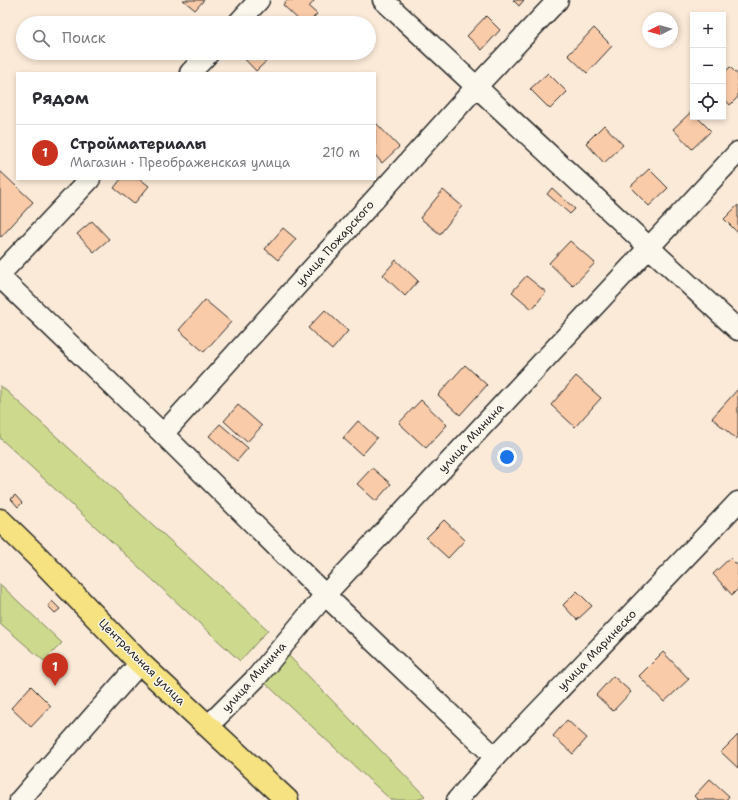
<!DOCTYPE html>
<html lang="ru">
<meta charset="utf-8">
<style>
body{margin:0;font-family:"Shantell Sans",sans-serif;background:#f2f2f3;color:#2b2b33}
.controls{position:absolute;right:12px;top:12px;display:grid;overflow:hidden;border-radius:0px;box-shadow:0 2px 6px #0003}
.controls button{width:36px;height:36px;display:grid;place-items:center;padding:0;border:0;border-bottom:1px solid #e1e1e2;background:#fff;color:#2b2b33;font:20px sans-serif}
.compass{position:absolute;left:642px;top:12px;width:36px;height:36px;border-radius:50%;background:#fff;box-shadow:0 2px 6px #0003;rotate:264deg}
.you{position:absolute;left:507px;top:457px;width:14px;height:14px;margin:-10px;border:3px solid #fff;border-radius:50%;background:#1a73e8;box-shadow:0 0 0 6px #1a73e833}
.badge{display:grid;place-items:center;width:26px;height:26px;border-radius:50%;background:#c8321e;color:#fff;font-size:13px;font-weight:700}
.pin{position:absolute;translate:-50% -33px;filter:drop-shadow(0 1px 2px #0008)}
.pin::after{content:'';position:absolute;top:21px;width:14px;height:12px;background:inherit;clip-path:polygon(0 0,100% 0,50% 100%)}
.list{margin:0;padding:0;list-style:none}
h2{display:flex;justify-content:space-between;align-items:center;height:52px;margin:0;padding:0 16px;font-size:17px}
h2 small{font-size:13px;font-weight:400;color:#7c7c81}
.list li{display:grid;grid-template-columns:26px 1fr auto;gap:12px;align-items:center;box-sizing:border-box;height:56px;padding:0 16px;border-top:1px solid #e1e1e2}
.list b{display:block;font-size:15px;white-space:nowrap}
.list p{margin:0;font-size:13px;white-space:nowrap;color:#7c7c81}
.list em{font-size:13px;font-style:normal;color:#7c7c81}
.icon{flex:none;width:22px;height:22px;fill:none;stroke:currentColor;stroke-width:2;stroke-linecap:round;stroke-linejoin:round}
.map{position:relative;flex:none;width:738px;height:800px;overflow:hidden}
.search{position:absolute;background:#fff;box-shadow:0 2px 6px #0003;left:16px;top:16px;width:360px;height:44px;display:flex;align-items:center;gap:10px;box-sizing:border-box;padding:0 14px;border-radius:22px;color:#7c7c81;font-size:15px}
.panel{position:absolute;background:#fff;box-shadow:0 2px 6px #0003;left:16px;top:72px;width:360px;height:108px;border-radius:0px}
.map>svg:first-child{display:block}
.green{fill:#cdda8d;stroke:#7c825c}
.building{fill:#facba9;stroke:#2b2b2b}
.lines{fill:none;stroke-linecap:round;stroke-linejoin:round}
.minor-casing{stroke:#2b2b2b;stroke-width:23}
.major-casing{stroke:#2b2b2b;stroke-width:25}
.minor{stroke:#fbf7ec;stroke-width:20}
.major{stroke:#f6e281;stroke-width:22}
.labels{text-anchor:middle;stroke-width:3;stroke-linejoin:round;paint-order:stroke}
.street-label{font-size:12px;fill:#2b2b2b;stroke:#fbf7ec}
</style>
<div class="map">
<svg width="738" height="800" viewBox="0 0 738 800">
<rect width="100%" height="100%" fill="#fbead8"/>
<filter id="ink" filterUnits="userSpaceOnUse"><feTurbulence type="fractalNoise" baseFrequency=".025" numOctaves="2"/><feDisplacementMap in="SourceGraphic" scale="8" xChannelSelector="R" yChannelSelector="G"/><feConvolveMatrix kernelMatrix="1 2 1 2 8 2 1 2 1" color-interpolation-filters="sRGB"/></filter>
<g filter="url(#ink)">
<g class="green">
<polygon points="0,385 268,630 240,661 0,438"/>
<polygon points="0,584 62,643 44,661 0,623"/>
<polygon points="287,654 425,796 417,800 391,800 263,681"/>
</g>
<g class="building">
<polygon points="183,0 204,0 195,10"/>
<polygon points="287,0 312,0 314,1 309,7 317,14 308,23 302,23 283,5"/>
<polygon points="513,0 524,0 519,6"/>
<polygon points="486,16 500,30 482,50 467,36"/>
<polygon points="594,28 612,46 587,73 568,55"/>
<polygon points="239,53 275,53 256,71"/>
<polygon points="730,67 738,75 738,97 730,105 723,97 723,74"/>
<polygon points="548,73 567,92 550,109 530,89"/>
<polygon points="692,111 693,112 693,117 697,117 711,131 692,149 673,129"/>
<polygon points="375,122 399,147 382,163 375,155"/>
<polygon points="604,125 623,145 604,163 586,143"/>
<polygon points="649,169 668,188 649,206 630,187"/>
<polygon points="0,171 33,202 1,237 0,236"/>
<polygon points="121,179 140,179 149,186 134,204 114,188"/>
<polygon points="552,188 575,209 570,214 547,194"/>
<polygon points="443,190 462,206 440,234 420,218"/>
<polygon points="738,205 738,233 724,219"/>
<polygon points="92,221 109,239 94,252 77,234"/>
<polygon points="283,228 296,239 278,260 265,249"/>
<polygon points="570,241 595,263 573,286 549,263"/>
<polygon points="396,260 418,281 405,296 383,275"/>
<polygon points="526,276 546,292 532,309 512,292"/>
<polygon points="205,300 231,322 204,352 179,330"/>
<polygon points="325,310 348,331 332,350 308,328"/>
<polygon points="465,365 487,385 460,415 438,395"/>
<polygon points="576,376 601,398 575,427 551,405"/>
<polygon points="738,389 738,437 736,439 712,418"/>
<polygon points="421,400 447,425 426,448 399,423"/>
<polygon points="238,405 262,426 247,442 224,421"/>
<polygon points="358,421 377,438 362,455 343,438"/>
<polygon points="220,424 248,448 237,461 209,436"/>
<polygon points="372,468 391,484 376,501 357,484"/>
<polygon points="15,495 22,503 18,507 11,499"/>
<polygon points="444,520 465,540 448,558 426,538"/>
<polygon points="730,558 738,566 738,589 732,595 713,574"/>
<polygon points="577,591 592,606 577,620 563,605"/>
<polygon points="52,601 60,609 55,613 48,606"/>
<polygon points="663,652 689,679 664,702 639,676"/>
<polygon points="613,676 631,692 613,711 596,695"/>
<polygon points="31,686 51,706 31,727 11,708"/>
<polygon points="567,720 587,738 573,754 553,736"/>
<polygon points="738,735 738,768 721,752"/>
<polygon points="710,779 729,796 726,800 698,800 694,796"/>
</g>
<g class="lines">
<defs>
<g id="minor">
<polyline points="383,0 738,330"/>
<polyline points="238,23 259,0"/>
<polyline points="190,73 209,53"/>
<polyline points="0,274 90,179"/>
<polyline points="0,277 163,434 325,595 495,757"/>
<polyline points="163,434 476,87 558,0"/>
<polyline points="208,726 256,678 325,595 738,152"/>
<polyline points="20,800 140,663"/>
<polyline points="457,800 495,757 738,502"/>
</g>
<polyline id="major" points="0,520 38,557 140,663 287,800"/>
</defs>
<use href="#minor" class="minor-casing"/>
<use href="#major" class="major-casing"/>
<use href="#minor" class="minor"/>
<use href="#major" class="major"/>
</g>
</g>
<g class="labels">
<g class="street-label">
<text transform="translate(335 243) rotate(-48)" y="4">улица Пожарского</text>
<text transform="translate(471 438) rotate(-47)" y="4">улица Минина</text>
<text transform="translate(597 650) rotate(-46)" y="4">улица Маринеско</text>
<text transform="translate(142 662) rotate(45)" y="4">Центральная улица</text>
<text transform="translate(254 677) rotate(-48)" y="4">улица Минина</text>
</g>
</g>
</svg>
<div class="controls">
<button>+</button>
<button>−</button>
<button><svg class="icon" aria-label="locate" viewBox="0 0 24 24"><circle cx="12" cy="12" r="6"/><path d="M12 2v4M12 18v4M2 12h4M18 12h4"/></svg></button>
</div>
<svg class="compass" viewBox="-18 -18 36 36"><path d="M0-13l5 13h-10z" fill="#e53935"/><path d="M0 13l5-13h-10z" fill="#7c7c81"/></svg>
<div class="you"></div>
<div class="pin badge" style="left:55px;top:686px">1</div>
<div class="search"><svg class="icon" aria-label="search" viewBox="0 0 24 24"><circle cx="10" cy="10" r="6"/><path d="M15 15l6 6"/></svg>Поиск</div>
<section class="panel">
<h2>Рядом<small></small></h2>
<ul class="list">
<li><span class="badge">1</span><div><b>Стройматериалы</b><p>Магазин · Преображенская улица</p></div><em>210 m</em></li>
</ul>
</section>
</div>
